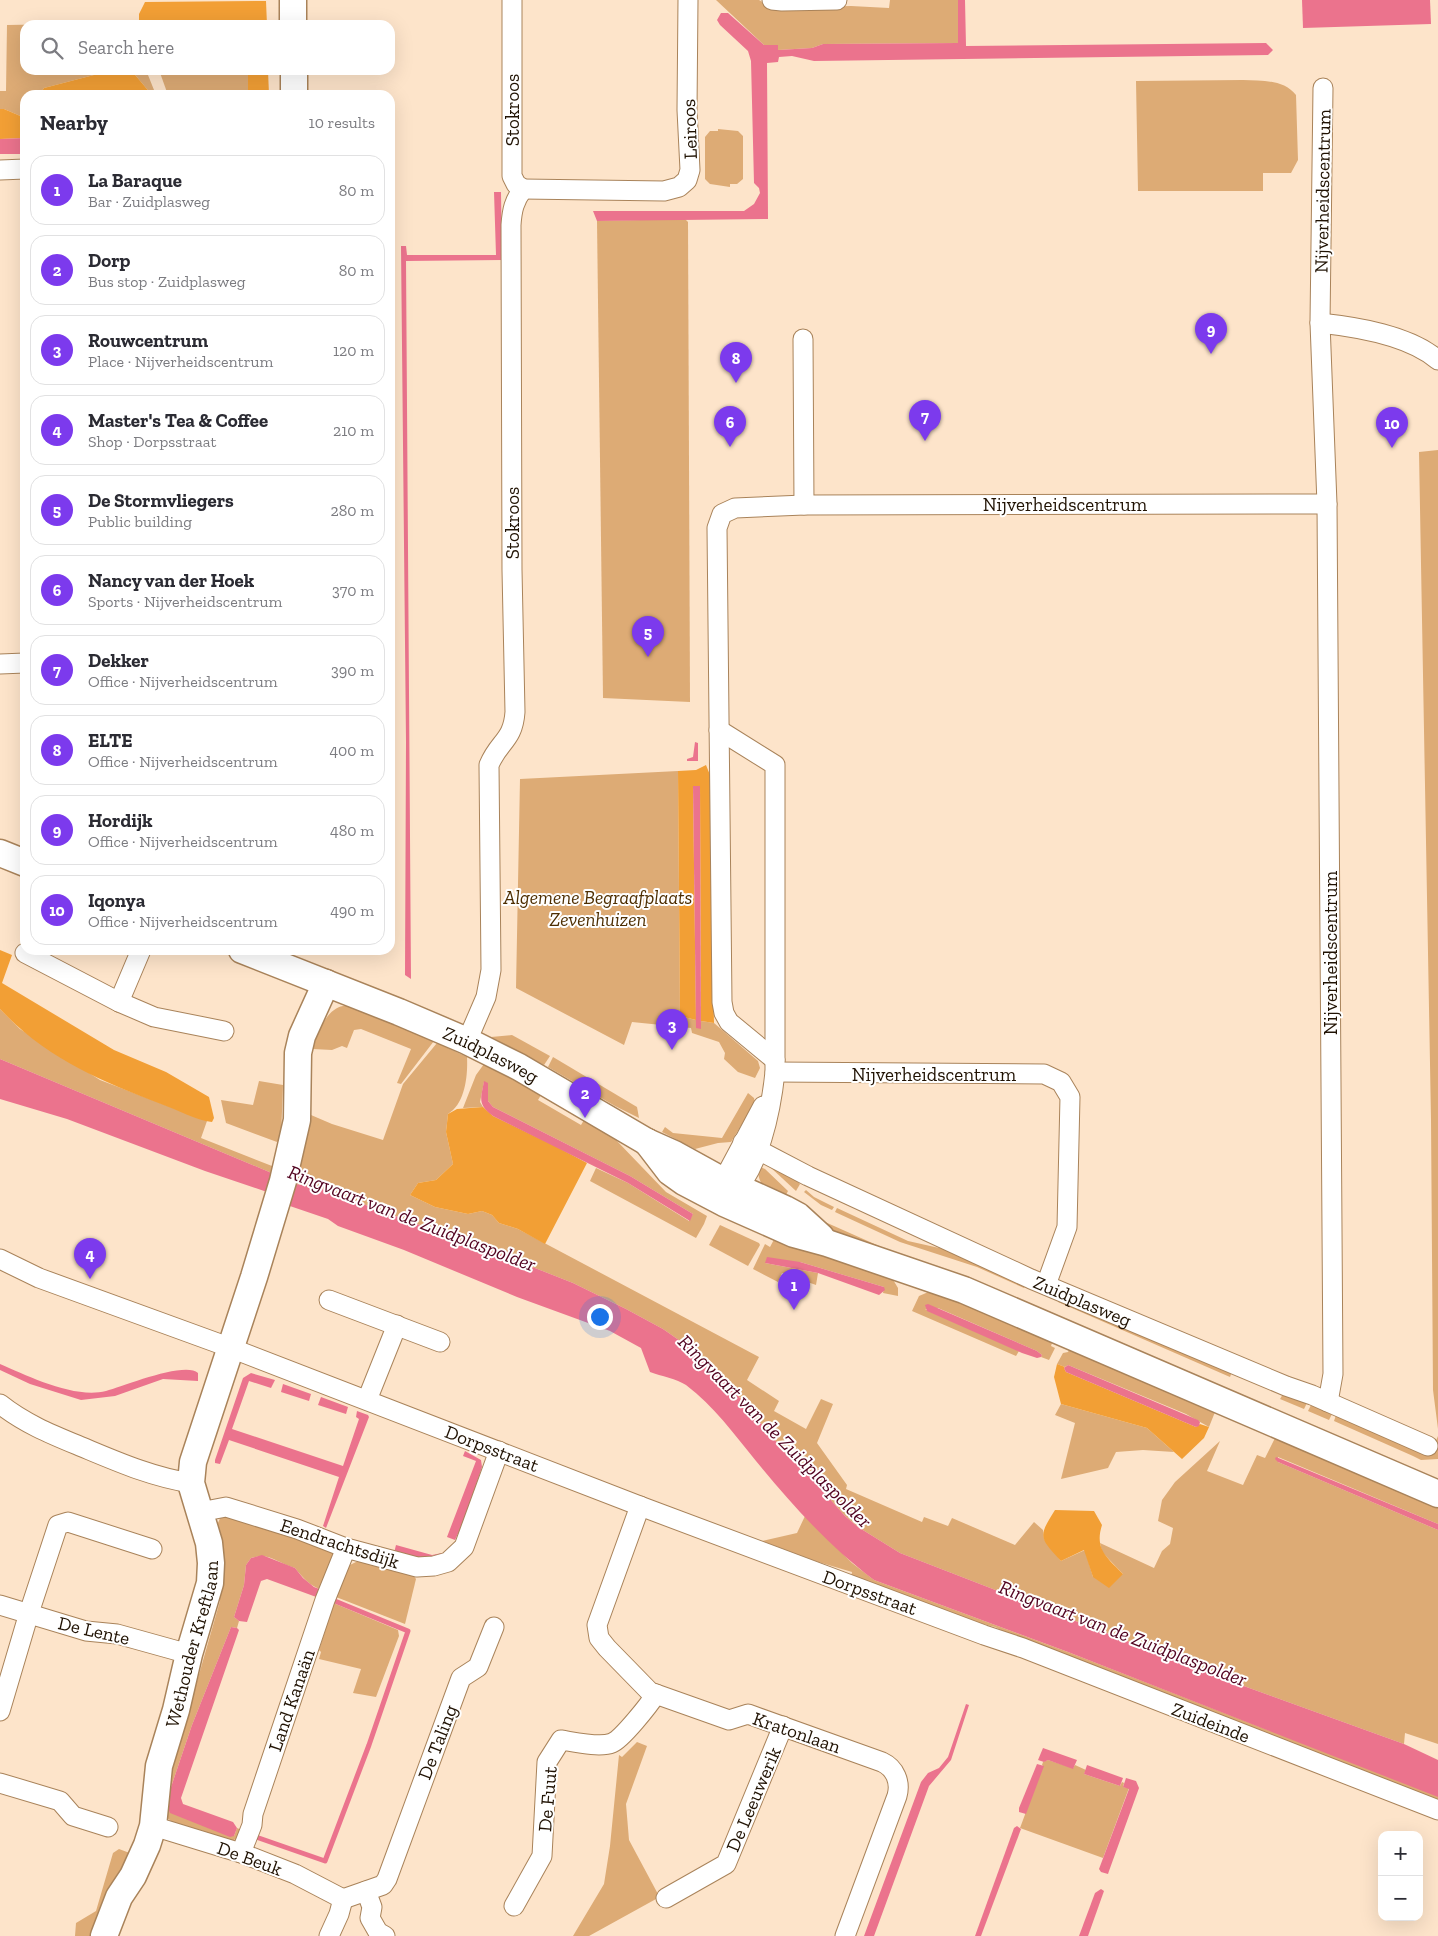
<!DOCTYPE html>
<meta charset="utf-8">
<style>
body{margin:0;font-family:"Zilla Slab",serif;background:#f2f2f3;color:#2b2b33}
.controls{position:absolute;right:15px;bottom:15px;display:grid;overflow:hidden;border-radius:10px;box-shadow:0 5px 20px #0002}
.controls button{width:45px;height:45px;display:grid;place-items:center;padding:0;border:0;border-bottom:1px solid #e1e1e2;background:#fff;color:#2b2b33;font:25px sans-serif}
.you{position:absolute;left:599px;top:1316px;width:18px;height:18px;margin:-12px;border:4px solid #fff;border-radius:50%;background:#1a73e8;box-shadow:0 0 0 8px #1a73e833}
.badge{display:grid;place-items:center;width:32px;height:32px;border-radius:50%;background:#7c3aed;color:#fff;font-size:16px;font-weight:700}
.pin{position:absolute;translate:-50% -41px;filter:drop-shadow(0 1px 2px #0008)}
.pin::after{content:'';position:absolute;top:26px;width:18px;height:15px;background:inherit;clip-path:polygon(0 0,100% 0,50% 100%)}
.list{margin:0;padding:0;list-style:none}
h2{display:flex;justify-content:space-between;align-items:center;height:65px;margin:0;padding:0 20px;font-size:21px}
h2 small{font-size:16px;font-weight:400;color:#7c7c81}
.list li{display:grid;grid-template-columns:32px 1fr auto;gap:15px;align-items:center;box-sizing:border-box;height:70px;margin:0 10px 10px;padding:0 10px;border:1px solid #e1e1e2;border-radius:15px}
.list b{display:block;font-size:19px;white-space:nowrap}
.list p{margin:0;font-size:16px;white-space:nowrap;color:#7c7c81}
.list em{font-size:16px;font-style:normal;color:#7c7c81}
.icon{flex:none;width:28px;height:28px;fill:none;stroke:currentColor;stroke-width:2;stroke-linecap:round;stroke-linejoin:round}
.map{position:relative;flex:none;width:1438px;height:1936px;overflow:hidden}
.search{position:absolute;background:#fff;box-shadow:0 5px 20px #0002;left:20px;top:20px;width:375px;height:55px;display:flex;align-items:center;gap:12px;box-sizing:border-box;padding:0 18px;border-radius:15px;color:#7c7c81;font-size:19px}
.panel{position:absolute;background:#fff;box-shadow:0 5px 20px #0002;left:20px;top:90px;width:375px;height:865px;border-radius:15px}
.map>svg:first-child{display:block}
.green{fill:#ddab75}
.forest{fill:#f29f35}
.water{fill:#eb738d}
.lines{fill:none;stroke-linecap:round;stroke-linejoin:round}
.stream{stroke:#eb738d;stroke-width:5}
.street-casing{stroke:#a9835a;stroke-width:21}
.secondary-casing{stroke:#a9835a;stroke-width:29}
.street{stroke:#fff;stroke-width:19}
.secondary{stroke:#fff;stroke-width:26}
.labels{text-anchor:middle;stroke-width:4;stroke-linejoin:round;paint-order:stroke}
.street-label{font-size:19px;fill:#201203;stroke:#fff}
.park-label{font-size:19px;font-style:italic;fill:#4e2e01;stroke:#fff}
.water-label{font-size:20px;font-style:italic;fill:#520420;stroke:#fff}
</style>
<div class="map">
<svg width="1438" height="1936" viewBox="0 0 1438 1936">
<rect width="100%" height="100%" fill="#fde4ca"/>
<g class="green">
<polygon points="716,0 759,0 769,6 777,8 851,6 889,8 890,0 958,0 958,43 823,44 812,48 778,50 778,45 764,45"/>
<polygon points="246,21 246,25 139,25 139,23"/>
<polygon points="126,23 126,25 25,25 25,70 113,70 44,88 39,95 25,95 25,118 4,109 0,109 0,91 6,91 7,25"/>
<polygon points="131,70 146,70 156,95 152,95"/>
<polygon points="159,70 248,70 248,95 168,95"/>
<path d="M 1243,80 C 1262,81 1283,79 1296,95 L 1298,160 L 1291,173 L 1263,173 L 1263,191 L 1138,191 L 1136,81 Z"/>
<polygon points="718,129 738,131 743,136 743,179 737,184 730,184 730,187 710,184 705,179 705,137 710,131 718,131"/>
<polygon points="685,219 688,222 690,702 603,698 597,221"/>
<polygon points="1438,450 1438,1429 1433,1390 1431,1119 1419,452"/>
<polygon points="678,771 680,1016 696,1020 696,1028 701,1028 701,1021 714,1023 758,1061 760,1068 755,1078 738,1072 724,1059 725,1053 719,1042 692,1033 691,1028 632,1022 624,1045 516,988 520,779"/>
<path d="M 343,1006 L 348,1006 L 434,1041 L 401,1084 L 397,1083 L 411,1049 L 361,1029 L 354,1030 L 347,1048 L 342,1046 L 332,1050 L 313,1049 C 317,1034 326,1009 343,1006 Z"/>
<polygon points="0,1009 20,1029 100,1080 207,1121 201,1138 272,1166 274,1174 0,1059"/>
<polygon points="512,1035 550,1056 544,1065 491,1037"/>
<path d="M 437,1043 L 467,1057 C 468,1076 465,1104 448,1114 L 446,1132 L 453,1164 L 436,1180 L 418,1183 L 410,1195 L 435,1207 L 468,1214 L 482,1211 L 492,1215 L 499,1223 L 518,1229 L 759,1357 L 747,1380 L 779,1401 L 774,1411 L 806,1429 L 821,1399 L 833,1404 L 817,1443 L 847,1485 L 846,1489 L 922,1522 L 924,1517 L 948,1526 L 952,1518 L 1015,1545 L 1034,1522 L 1043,1530 L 1044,1539 L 1061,1561 L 1085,1550 L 1093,1577 L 1123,1574 L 1102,1552 L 1100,1543 L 1154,1568 L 1162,1551 L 1170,1544 L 1173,1528 L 1158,1521 L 1162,1500 L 1175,1482 L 1220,1441 L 1207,1471 L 1243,1485 L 1257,1455 L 1265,1458 L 1276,1436 L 1438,1502 L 1438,1524 L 1278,1457 L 1278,1462 L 1438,1530 L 1438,1744 L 1405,1733 L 1404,1744 L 1241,1685 L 900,1553 L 858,1527 L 845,1516 L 804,1470 L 789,1457 L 725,1380 L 686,1345 L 663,1329 L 626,1309 L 573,1283 L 507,1257 L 322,1189 L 291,1183 L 311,1115 L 332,1124 L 383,1140 L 403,1084 Z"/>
<polygon points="553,1057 637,1107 639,1118 615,1106 548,1067"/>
<polygon points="484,1064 541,1095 538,1100 581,1125 584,1120 616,1140 666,1192 707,1216 704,1224 696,1238 590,1181 596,1168 628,1183 689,1221 693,1214 630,1176 493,1107 488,1101 488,1084 484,1082 480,1102 483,1107 463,1108 476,1075"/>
<polygon points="259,1081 283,1085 281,1137 277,1142 226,1123 221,1100 253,1105"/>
<polygon points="748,1093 754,1098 755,1103 731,1142 718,1143 695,1149 662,1132 665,1127 673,1133 722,1138"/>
<path d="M 758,1166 L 765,1169 L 788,1191 L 782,1203 C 768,1191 757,1186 758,1166 Z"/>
<polygon points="769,1166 780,1166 800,1184 796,1191"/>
<polygon points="806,1190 814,1197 834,1207 832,1210 821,1205 804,1192"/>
<polygon points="837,1208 908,1241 957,1252 1027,1283 1024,1288 977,1267 900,1242 835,1212"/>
<polygon points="816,1218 888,1250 838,1239"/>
<polygon points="720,1225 759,1243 760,1245 748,1266 709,1245"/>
<polygon points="778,1232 892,1278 898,1288 898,1296 883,1293 884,1287 800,1262 765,1263 818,1273 816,1285 782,1273 778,1282 753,1269 765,1244 770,1247"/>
<polygon points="933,1290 1048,1340 1052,1343 1051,1346 1055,1348 1049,1360 1041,1357 1042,1355 1037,1351 938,1308 925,1309 1019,1351 1016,1356 912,1311 919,1296"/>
<polygon points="1060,1298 1232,1372 1230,1377 1058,1302"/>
<polygon points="1069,1350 1215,1412 1209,1427 1186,1414 1068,1365 1065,1367 1057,1364 1063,1353 1068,1352"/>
<polygon points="1283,1394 1307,1403 1304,1409 1280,1399"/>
<polygon points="1061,1404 1147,1428 1174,1452 1143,1450 1116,1452 1108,1468 1061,1479 1075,1423 1055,1415"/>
<polygon points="1311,1405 1332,1414 1329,1420 1308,1411"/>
<polygon points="1336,1415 1430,1455 1438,1436 1438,1459 1421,1460 1413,1456 1334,1421"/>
<path d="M 222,1514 L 325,1546 L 333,1553 L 334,1565 L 322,1590 C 310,1586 303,1578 295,1568 C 277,1563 270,1552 251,1558 L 246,1565 L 244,1585 L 234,1617 L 239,1621 L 237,1628 L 231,1627 L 192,1725 L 169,1793 L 167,1805 L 234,1836 L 237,1828 L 244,1831 L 240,1837 L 232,1841 L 200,1830 L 174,1824 L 162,1813 L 188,1691 L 194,1692 L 220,1601 L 213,1598 L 217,1543 L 222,1542 L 217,1525 Z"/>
<polygon points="805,1516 852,1563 874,1580 1068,1652 1438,1796 1438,1803 1021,1640 995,1627 962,1619 851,1578 852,1572 815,1561 762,1541 797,1533"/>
<polygon points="360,1560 413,1575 416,1579 405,1624 331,1595 346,1567"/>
<polygon points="331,1602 398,1630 399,1636 376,1697 353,1693 361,1669 319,1659 321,1652 319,1650 326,1628 321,1626"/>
<polygon points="637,1742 647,1746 626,1804 629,1840 659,1896 656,1899 589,1936 573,1936 604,1884 610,1846 619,1755 622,1757"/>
<polygon points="1048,1760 1073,1768 1075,1765 1086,1770 1084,1774 1120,1786 1122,1782 1124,1783 1123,1787 1129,1788 1103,1858 1020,1828 1043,1766 1042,1765 1043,1762"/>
<polygon points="119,1849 135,1855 95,1936 75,1936 76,1923 96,1911 113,1853"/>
</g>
<g class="forest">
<polygon points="266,1 267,25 246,25 245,21 139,23 139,14 145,2"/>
<polygon points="113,70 131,70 152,95 39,95 44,88"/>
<polygon points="248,70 268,70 269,95 248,95"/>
<polygon points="0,109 4,109 25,118 25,138 0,139"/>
<polygon points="706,765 712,780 712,934 714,1023 701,1021 700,786 693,786 696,1020 680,1016 678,771 696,770"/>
<path d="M 0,950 L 12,955 L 2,983 L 114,1050 L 166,1072 L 209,1097 L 214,1118 L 212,1122 C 195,1120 178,1110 161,1104 C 99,1080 47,1059 0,1009 Z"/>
<polygon points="483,1107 493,1116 555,1146 587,1163 545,1244 518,1229 499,1223 492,1215 482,1211 468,1214 435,1207 410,1195 418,1183 436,1180 453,1164 446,1132 448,1114 457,1109"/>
<polygon points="1057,1364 1065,1367 1064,1368 1066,1372 1196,1427 1200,1424 1209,1427 1204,1438 1182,1459 1147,1428 1061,1404 1054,1377"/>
<path d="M 1055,1510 L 1094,1511 L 1102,1525 C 1094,1550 1108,1558 1123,1574 L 1109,1588 L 1093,1577 L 1084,1550 L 1061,1561 C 1039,1537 1038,1537 1055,1510 Z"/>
</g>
<g class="water">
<polygon points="958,0 965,0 966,46 1266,43 1273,50 1268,55 814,61 792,56 779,57 778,62 767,63 768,219 597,221 593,211 744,211 754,204 760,193 759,188 754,183 751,61 748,51 720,25 717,20 721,13 728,13 764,45 778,45 778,50 812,48 823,44 958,43"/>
<polygon points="1302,0 1430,0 1431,24 1303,28"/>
<polygon points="25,138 25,154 0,154 0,139"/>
<polygon points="494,192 501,192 502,260 406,261 411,979 405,975 406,742 401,246 406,246 407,255 496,255"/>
<polygon points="695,742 698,743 698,761 687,761 687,759 693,757"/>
<polygon points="693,786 700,786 701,1029 696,1028"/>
<path d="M 0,1059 L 274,1174 L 291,1183 L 322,1189 L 507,1257 L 573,1283 L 626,1309 L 663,1329 L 686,1345 L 725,1380 L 789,1457 L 804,1470 L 845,1516 L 858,1527 L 900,1553 L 1241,1685 L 1404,1744 L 1438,1760 L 1438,1797 L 1068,1652 L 874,1580 C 830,1547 791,1504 756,1461 C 734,1434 714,1406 686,1385 C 677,1379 661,1376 650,1372 L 641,1348 L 610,1331 L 517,1297 L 404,1250 L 338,1226 L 328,1219 L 284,1204 L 270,1193 L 205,1171 L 67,1119 L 0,1099 Z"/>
<path d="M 484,1081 L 488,1083 L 488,1101 L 493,1107 L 630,1176 L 693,1214 L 690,1221 L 628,1183 L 493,1116 C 477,1104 481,1099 484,1081 Z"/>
<polygon points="767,1257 800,1262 884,1287 885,1290 879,1295 818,1273 765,1263"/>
<polygon points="928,1304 1037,1351 1042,1355 1041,1357 1037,1358 1022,1353 927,1311 925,1305"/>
<path d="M 0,1364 C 28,1376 74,1399 106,1391 C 124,1386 185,1361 198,1373 L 198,1381 L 163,1379 L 115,1396 L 81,1400 L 30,1384 L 0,1370 Z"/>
<polygon points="1068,1365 1198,1420 1200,1422 1199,1426 1196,1427 1066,1372 1064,1368"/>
<polygon points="251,1373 275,1380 271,1388 249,1381 232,1429 343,1466 359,1419 356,1417 357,1411 368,1415 369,1417 326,1528 323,1526 339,1477 229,1440 220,1464 215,1463 215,1460 243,1378"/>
<polygon points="283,1384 311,1394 309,1401 281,1392"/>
<polygon points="321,1397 348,1407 346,1414 318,1405"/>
<polygon points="465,1451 481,1460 482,1467 464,1521 455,1540 447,1537 476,1461 463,1456"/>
<polygon points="1276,1457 1438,1524 1438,1530 1278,1462 1275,1459"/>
<path d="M 396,1545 L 432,1555 L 447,1552 C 425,1559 417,1558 394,1553 Z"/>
<polygon points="262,1555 295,1568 303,1578 314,1587 322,1590 319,1598 267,1579 261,1581 247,1622 239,1621 234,1617 244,1585 246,1565 251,1558"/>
<polygon points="231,1627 237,1628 239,1630 181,1798 183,1804 233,1822 237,1828 234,1836 230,1837 170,1813 167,1805 169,1793 192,1725"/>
<polygon points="966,1704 969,1705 951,1760 929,1786 874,1936 864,1936 921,1782 928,1773 939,1768 948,1757"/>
<polygon points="1043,1748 1077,1760 1073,1769 1048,1760 1044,1762 1038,1760"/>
<polygon points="1037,1764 1044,1766 1026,1814 1019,1812 1019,1808"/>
<polygon points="1087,1765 1123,1778 1120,1786 1084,1774"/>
<polygon points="1126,1778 1136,1781 1139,1788 1109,1871 1108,1874 1101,1872 1099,1869 1129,1789 1123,1787"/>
<polygon points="1017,1826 1021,1829 981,1936 975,1936 1014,1828"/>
<polygon points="1101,1889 1104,1891 1088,1936 1079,1936 1095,1893"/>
</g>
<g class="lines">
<polyline class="stream" points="256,1837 325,1861 369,1745 408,1631 330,1599"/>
<defs>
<g id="street">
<polyline points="772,0 782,1 837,0"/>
<polyline points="1323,88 1320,323 1327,504 1333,1374 1328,1402"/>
<polyline points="0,170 25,169"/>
<polyline points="523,189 664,191 679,187 687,180 690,170 687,110 688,0"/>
<path d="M 1320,323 C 1357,327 1409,335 1438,360"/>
<polyline points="803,339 804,505"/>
<polyline points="0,664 25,663"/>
<path d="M 719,730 L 775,765 L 775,1072 C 771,1111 759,1170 730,1197"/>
<polyline points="25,953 119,1002 154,1017 224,1031"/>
<polyline points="119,1002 141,950"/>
<path d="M 467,1041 L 486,997 L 491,970 L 489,765 C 499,741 513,741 515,712 L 512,570 L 511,225 C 512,210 514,201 523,189 L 516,184 L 512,176 L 512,0"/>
<polyline points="775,1060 729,1022 724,1013 722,1002 717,528 722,514 735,508 804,505 1327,504"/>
<polyline points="775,1072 1044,1074 1061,1082 1070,1097 1067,1227 1046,1285"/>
<path id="s1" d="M 743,1142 L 808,1176 L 1031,1279 L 1286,1386 L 1312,1395 L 1428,1446"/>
<polyline points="723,1193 723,1181 763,1106"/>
<polyline points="0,1259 39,1278 223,1345 640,1506 984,1635 1023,1648 1438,1810"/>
<polyline points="329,1300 440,1342"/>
<polyline points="367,1400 397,1325"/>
<path d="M 0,1404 C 25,1424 53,1435 82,1447 C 118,1462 152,1477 191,1483"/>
<path d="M 640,1506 L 597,1625 L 599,1638 L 607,1648 L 650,1692 L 729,1720 L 748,1714 L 882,1762 C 895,1768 901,1782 897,1796 L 845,1936"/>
<polyline points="200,1512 226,1507 297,1529 346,1548 417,1567 434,1566 448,1562 464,1547 499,1451"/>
<polyline points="0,1605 86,1631 117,1634 189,1654"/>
<polyline points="0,1711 29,1613 58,1525 68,1522 152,1549"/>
<polyline points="0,1783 60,1801 73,1816 108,1827"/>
<polyline points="153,1826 241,1853 295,1874 343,1899"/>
<polyline points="241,1853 252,1825 253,1814 325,1600 346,1548"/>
<polyline points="366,1891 372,1907 370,1918 378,1932 385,1936"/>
<polyline points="666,1898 726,1864 783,1726"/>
<polyline points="343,1899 383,1885 387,1879 461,1678 478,1667 494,1627"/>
<path d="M 514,1906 L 542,1856 L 547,1762 L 561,1740 C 574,1742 600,1748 612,1743 C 622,1739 649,1705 656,1694"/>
<polyline points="329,1936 339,1914 343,1899"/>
</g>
<g id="secondary">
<polyline points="293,0 293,25"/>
<polyline points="294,70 294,95"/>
<polyline points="0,853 25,863"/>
<path id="s2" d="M 242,950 L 399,1012 L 467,1041 L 519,1067 L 647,1142 L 674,1154 L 723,1181 L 785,1209 L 798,1216 L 821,1237"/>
<polyline points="647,1142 670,1172 684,1182 724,1203 794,1234 827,1243 964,1290 1438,1494"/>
<path id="s3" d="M 104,1936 L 119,1897 L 133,1876 L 147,1845 L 153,1826 L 159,1766 L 176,1710 L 189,1654 L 210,1583 L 211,1563 L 209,1543 L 191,1483 L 193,1462 L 254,1277 L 283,1181 L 297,1120 L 298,1053 L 302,1036 L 326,983"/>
</g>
</defs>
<use href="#street" class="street-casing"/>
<use href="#secondary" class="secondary-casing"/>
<use href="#street" class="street"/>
<use href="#secondary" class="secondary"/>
</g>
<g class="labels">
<g class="street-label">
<text transform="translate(512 110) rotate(-90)" y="7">Stokroos</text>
<text transform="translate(689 129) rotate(-92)" y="7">Leiroos</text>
<text transform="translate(1322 191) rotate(-89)" y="7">Nijverheidscentrum</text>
<text x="1065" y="511">Nijverheidscentrum</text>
<text transform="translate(512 523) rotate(-90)" y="7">Stokroos</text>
<text transform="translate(1330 953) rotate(-90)" y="7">Nijverheidscentrum</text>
<text dy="7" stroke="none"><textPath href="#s2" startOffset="270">Zuidplasweg</textPath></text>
<text x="934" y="1081">Nijverheidscentrum</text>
<text dy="7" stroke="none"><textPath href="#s1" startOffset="375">Zuidplasweg</textPath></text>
<text transform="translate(492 1448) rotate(21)" y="7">Dorpsstraat</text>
<text transform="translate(340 1543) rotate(18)" y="7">Eendrachtsdijk</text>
<text transform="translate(870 1592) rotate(20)" y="7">Dorpsstraat</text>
<text transform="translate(94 1630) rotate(13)" y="7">De Lente</text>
<text dy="7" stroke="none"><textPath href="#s3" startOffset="308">Wethouder Kreftlaan</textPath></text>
<text transform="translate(291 1700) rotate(-71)" y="7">Land Kanaän</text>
<text transform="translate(1211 1722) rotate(21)" y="7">Zuideinde</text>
<text transform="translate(797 1732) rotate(19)" y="7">Kratonlaan</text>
<text transform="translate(437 1742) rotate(-69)" y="7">De Taling</text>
<text transform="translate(547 1799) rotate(-85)" y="7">De Fuut</text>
<text transform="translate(753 1799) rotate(-67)" y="7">De Leeuwerik</text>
<text transform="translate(250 1858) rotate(20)" y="7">De Beuk</text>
</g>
<g class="park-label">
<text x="598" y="904">Algemene Begraafplaats<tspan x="598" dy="22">Zevenhuizen</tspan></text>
</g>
<g class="water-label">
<text transform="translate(412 1218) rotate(21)" y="7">Ringvaart van de Zuidplaspolder</text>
<text transform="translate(775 1431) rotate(45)" y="7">Ringvaart van de Zuidplaspolder</text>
<text transform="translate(1123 1633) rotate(21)" y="7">Ringvaart van de Zuidplaspolder</text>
</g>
</g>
</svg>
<div class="controls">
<button>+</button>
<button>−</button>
</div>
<div class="you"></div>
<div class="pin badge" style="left:794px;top:1310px">1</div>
<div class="pin badge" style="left:585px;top:1118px">2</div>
<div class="pin badge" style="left:672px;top:1050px">3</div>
<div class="pin badge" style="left:90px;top:1279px">4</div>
<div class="pin badge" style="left:648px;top:657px">5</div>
<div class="pin badge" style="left:730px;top:447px">6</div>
<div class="pin badge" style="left:925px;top:441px">7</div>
<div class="pin badge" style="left:736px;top:383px">8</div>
<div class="pin badge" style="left:1211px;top:354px">9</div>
<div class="pin badge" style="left:1392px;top:448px">10</div>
<div class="search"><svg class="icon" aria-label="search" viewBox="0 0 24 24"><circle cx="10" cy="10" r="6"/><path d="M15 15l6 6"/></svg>Search here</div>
<section class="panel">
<h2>Nearby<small>10 results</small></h2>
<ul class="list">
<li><span class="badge">1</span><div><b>La Baraque</b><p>Bar · Zuidplasweg</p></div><em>80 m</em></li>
<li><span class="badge">2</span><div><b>Dorp</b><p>Bus stop · Zuidplasweg</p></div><em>80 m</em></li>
<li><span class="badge">3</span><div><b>Rouwcentrum</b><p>Place · Nijverheidscentrum</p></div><em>120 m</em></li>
<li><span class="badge">4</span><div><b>Master's Tea &amp; Coffee</b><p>Shop · Dorpsstraat</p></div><em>210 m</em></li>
<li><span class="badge">5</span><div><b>De Stormvliegers</b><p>Public building</p></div><em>280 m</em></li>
<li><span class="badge">6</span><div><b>Nancy van der Hoek</b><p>Sports · Nijverheidscentrum</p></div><em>370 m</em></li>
<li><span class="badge">7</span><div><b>Dekker</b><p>Office · Nijverheidscentrum</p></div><em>390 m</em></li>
<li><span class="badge">8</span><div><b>ELTE</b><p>Office · Nijverheidscentrum</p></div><em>400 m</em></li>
<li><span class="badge">9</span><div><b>Hordijk</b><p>Office · Nijverheidscentrum</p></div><em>480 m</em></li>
<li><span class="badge">10</span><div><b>Iqonya</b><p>Office · Nijverheidscentrum</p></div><em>490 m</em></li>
</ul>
</section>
</div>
